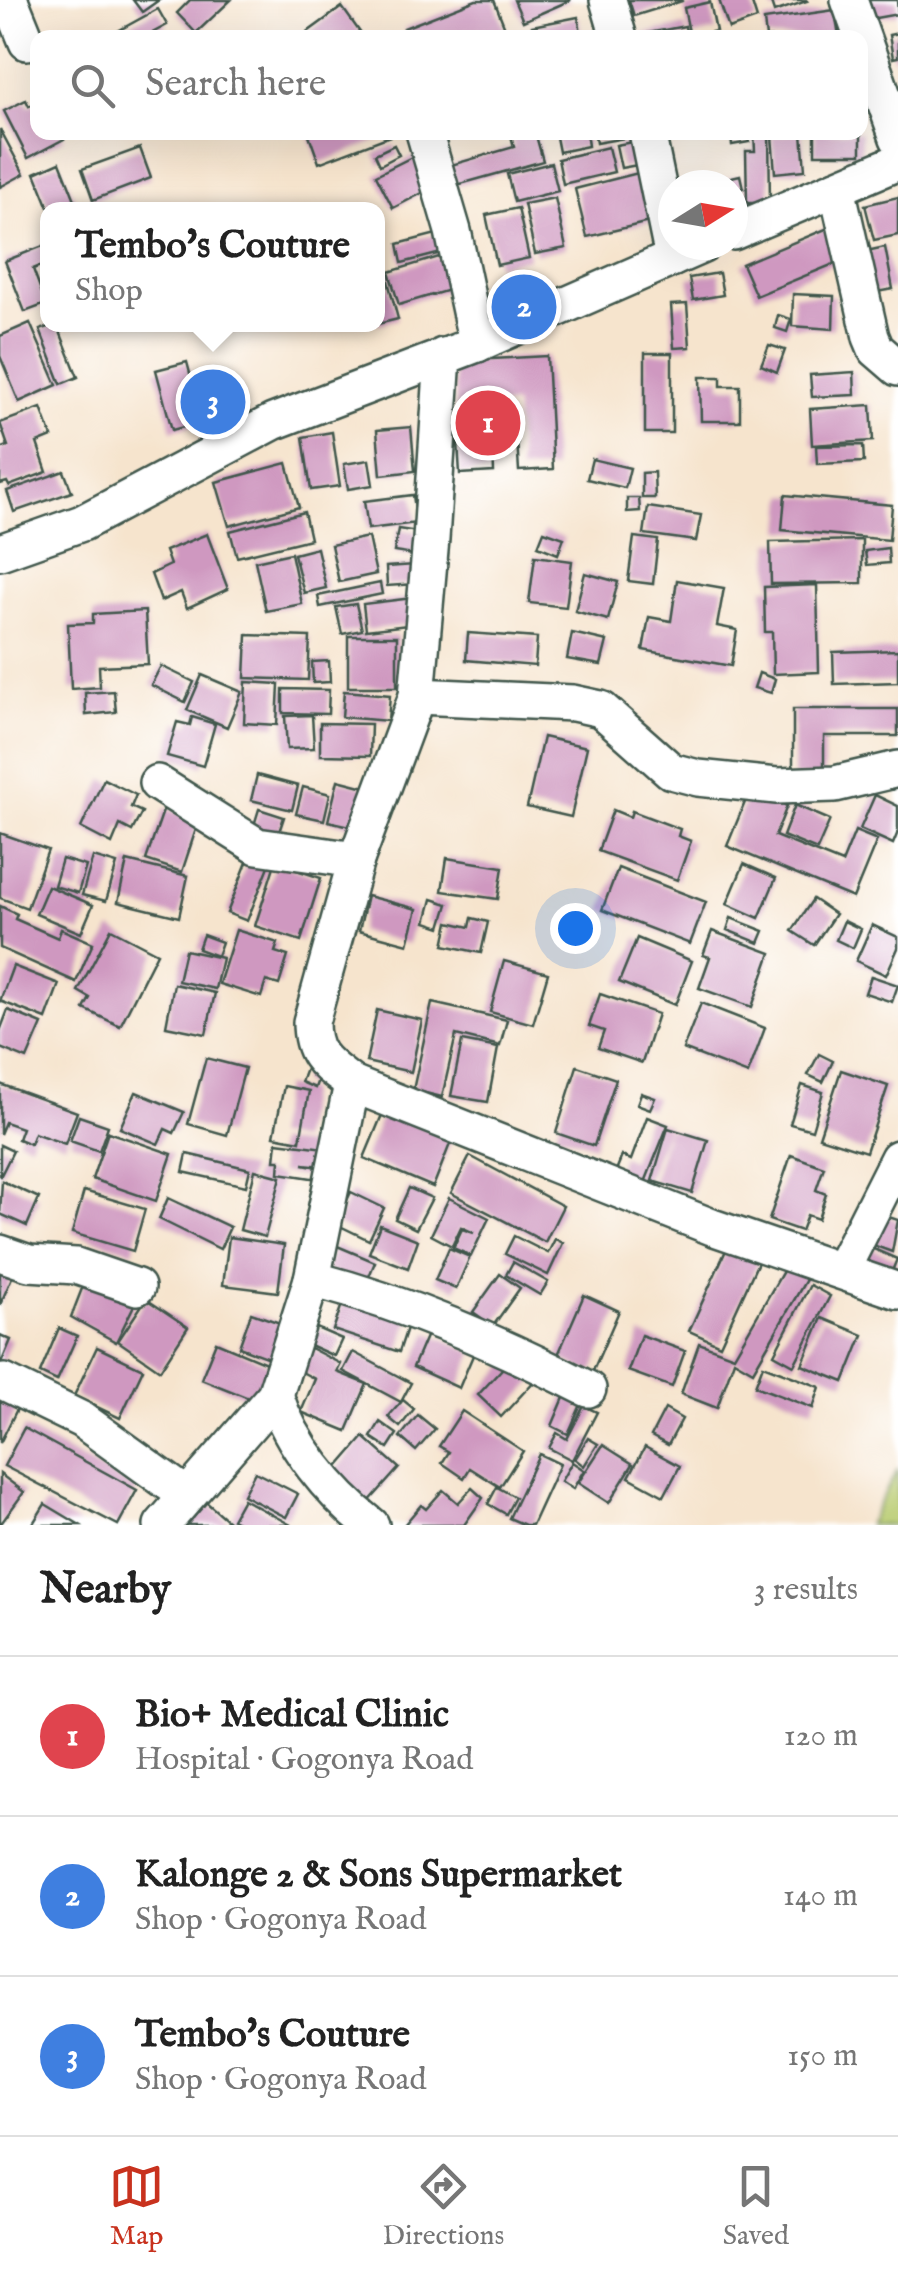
<!DOCTYPE html>
<meta charset="utf-8">
<style>
body{margin:0;font-family:"IM FELL English",serif;background:#f6f6f6;color:#222}
.compass{position:absolute;left:658px;top:170px;width:90px;height:90px;border-radius:50%;background:#fff;box-shadow:0 10px 40px #0002;rotate:79deg}
.you{position:absolute;left:575px;top:928px;width:35px;height:35px;margin:-25px;border:8px solid #fff;border-radius:50%;background:#1a73e8;box-shadow:0 0 0 15px #1a73e833}
.badge{display:grid;place-items:center;width:65px;height:65px;border-radius:50%;background:#c8321e;color:#fff;font-size:32px;font-weight:700}
.pin{position:absolute;translate:-50% -50%;border:5px solid #fff;box-shadow:0 2px 10px #0006}
.popup{position:absolute;left:40px;top:202px;width:345px;height:130px;box-sizing:border-box;display:grid;place-content:center;border-radius:20px;background:#fff;filter:drop-shadow(0 2px 8px #0005);font-size:32px;white-space:nowrap;color:#767676}
.popup b{font-size:38px;color:#222}
.popup::after{content:'';position:absolute;left:50%;top:100%;margin-left:-20px;border:20px solid transparent;border-top-color:#fff}
.list{margin:0;padding:0;list-style:none}
h2{display:flex;justify-content:space-between;align-items:center;height:130px;margin:0;padding:0 40px;font-size:42px}
h2 small{font-size:32px;font-weight:400;color:#767676}
.list li{display:grid;grid-template-columns:65px 1fr auto;gap:30px;align-items:center;box-sizing:border-box;height:160px;padding:0 40px;border-top:2px solid #e0e0e0}
.list b{display:block;font-size:38px;white-space:nowrap}
.list p{margin:0;font-size:32px;white-space:nowrap;color:#767676}
.list em{font-size:32px;font-style:normal;color:#767676}
.icon{flex:none;width:55px;height:55px;fill:none;stroke:currentColor;stroke-width:2;stroke-linecap:round;stroke-linejoin:round}
.map{position:relative;flex:none;width:898px;height:1525px;overflow:hidden}
.search{position:absolute;background:#fff;box-shadow:0 10px 40px #0002;left:30px;right:30px;top:30px;height:110px;display:flex;align-items:center;gap:25px;box-sizing:border-box;padding:0 35px;border-radius:20px;color:#767676;font-size:38px}
.sheet{height:610px;background:#fff}
nav{display:flex;justify-content:space-around;align-items:center;box-sizing:border-box;height:140px;border-top:2px solid #e0e0e0;background:#fff;font-size:28px;color:#767676}
nav a{display:grid;justify-items:center;gap:5px}
nav .on{color:#c8321e}
.map>svg:first-child{display:block}
.green{fill:#b7ca6d;stroke:#6b8450;stroke-width:2.5}
.building{fill:#cf98c0}
.lines{fill:none;stroke-linecap:round;stroke-linejoin:round}
.minor-casing{stroke:#3f564b;stroke-width:40}
.minor{stroke:#fff;stroke-width:35}
</style>
<div class="map">
<svg width="898" height="1525" viewBox="0 0 898 1525">
<rect width="100%" height="100%" fill="#fff"/>
<filter id="ink" filterUnits="userSpaceOnUse"><feTurbulence type="fractalNoise" baseFrequency=".01" numOctaves="2"/><feDisplacementMap in="SourceGraphic" scale="20" xChannelSelector="R" yChannelSelector="G"/><feConvolveMatrix kernelMatrix="1 2 1 2 8 2 1 2 1" color-interpolation-filters="sRGB"/></filter>
<filter id="wash" filterUnits="userSpaceOnUse"><feTurbulence type="fractalNoise" baseFrequency=".0048" numOctaves="4" result="noise"/><feDisplacementMap in="SourceGraphic" scale="40" xChannelSelector="R" yChannelSelector="G"/><feGaussianBlur stdDeviation="2.25" result="paint"/><feColorMatrix in="noise" values="0 0 0 0 0 0 0 0 0 0 0 0 0 0 0 0 0 1.4 0 .05"/><feComposite in="paint" operator="in"/></filter>
<g filter="url(#wash)">
<rect width="100%" height="100%" fill="#f6e4cd"/>
<polygon class="green" points="898,1469 898,1525 868,1525"/>
<g id="blocks">
<g class="building">
<polygon points="133,0 159,0 142,12"/>
<polygon points="190,0 231,0 196,33 177,13"/>
<polygon points="476,0 494,0 507,33 495,38 408,38 404,28"/>
<polygon points="514,0 571,0 523,21"/>
<polygon points="629,0 682,0 682,1 634,16"/>
<polygon points="719,0 751,0 757,19 729,29"/>
<polygon points="770,0 806,0 807,1 774,12"/>
<polygon points="867,0 897,0 898,14 870,19"/>
<polygon points="710,2 716,31 690,37 684,8"/>
<polygon points="342,7 364,38 307,38 305,34"/>
<polygon points="158,9 167,25 143,38 105,38"/>
<polygon points="835,10 839,38 766,38 764,20"/>
<polygon points="578,17 582,38 534,38 532,26"/>
<polygon points="685,26 687,38 643,38 643,34"/>
<polygon points="898,33 898,57 893,58 889,35"/>
<polygon points="26,100 29,106 38,102 38,132 61,132 64,139 28,158 4,111"/>
<polygon points="0,129 24,174 0,187"/>
<polygon points="308,132 397,132 398,133 319,163"/>
<polygon points="510,132 535,132 543,161 457,185 451,165 514,147"/>
<polygon points="555,132 586,132 588,146 559,152"/>
<polygon points="594,132 635,132 636,136 596,143"/>
<polygon points="730,132 748,132 749,142 732,145"/>
<polygon points="754,132 769,132 770,203 747,203 746,151 755,151"/>
<rect x="815" y="132" width="46" height="22"/>
<polygon points="802,133 805,170 775,173 772,136"/>
<polygon points="638,141 643,164 621,168 616,145"/>
<polygon points="394,145 399,155 380,165 375,154"/>
<polygon points="608,147 614,172 563,184 558,159"/>
<polygon points="140,148 151,178 93,200 82,169"/>
<polygon points="414,156 430,189 393,208 376,175"/>
<polygon points="60,162 79,210 50,210 35,173"/>
<polygon points="551,163 558,191 514,202 507,174"/>
<polygon points="646,171 657,220 587,237 575,189"/>
<polygon points="740,175 743,188 733,190 733,185 720,185 719,180"/>
<polygon points="898,197 898,235 874,240 865,205"/>
<polygon points="555,198 566,248 535,254 524,204"/>
<polygon points="518,208 529,258 497,265 486,215"/>
<polygon points="833,226 846,259 756,296 742,264"/>
<polygon points="444,232 449,251 402,263 398,244"/>
<polygon points="48,244 48,263 33,269 46,304 25,312 5,261"/>
<polygon points="885,247 893,289 871,293 862,252"/>
<polygon points="439,257 449,290 399,305 389,272"/>
<polygon points="384,266 398,319 378,324 378,267"/>
<polygon points="719,273 723,295 693,300 689,278"/>
<polygon points="793,294 834,296 833,329 792,326"/>
<polygon points="687,304 690,347 674,348 671,305"/>
<polygon points="778,315 791,319 787,332 775,328"/>
<polygon points="30,323 57,385 19,402 0,356 0,336"/>
<polygon points="57,324 78,377 61,384 40,330"/>
<polygon points="769,345 785,350 777,372 761,365"/>
<rect x="645" y="353" width="27" height="80"/>
<polygon points="547,356 553,469 519,471 515,405 491,406 494,472 460,474 453,361"/>
<polygon points="187,362 203,422 172,430 156,370"/>
<polygon points="854,372 855,395 812,397 810,375"/>
<polygon points="700,377 721,377 721,386 740,386 740,421 701,421"/>
<polygon points="871,405 873,441 812,445 810,409"/>
<polygon points="41,408 52,437 37,443 47,472 9,486 7,482 0,484 0,449 8,446 0,423"/>
<polygon points="411,427 415,471 381,475 377,430"/>
<polygon points="332,432 340,486 311,490 303,437"/>
<polygon points="863,445 864,462 817,464 816,446"/>
<polygon points="592,459 630,468 625,488 587,479"/>
<polygon points="369,460 373,485 348,489 344,464"/>
<polygon points="287,463 299,507 229,526 216,482"/>
<polygon points="64,471 72,492 14,512 7,491"/>
<polygon points="654,472 655,498 642,498 642,473"/>
<polygon points="413,495 417,523 368,529 364,501"/>
<polygon points="785,495 892,505 889,540 782,530"/>
<polygon points="627,498 639,498 640,511 627,512"/>
<polygon points="648,507 701,515 696,541 644,534"/>
<polygon points="304,512 310,539 237,557 230,531"/>
<polygon points="398,529 418,532 414,555 394,552"/>
<polygon points="544,531 564,538 558,554 538,546"/>
<polygon points="207,534 228,589 187,608 181,592 161,601 151,574 170,565 165,551"/>
<polygon points="368,537 376,574 339,582 331,545"/>
<polygon points="634,537 658,540 653,584 628,581"/>
<polygon points="862,540 862,583 771,584 770,542"/>
<polygon points="317,548 326,588 304,593 294,554"/>
<polygon points="888,548 889,563 867,565 865,551"/>
<polygon points="291,553 302,604 266,611 255,561"/>
<polygon points="535,556 572,561 566,607 529,603"/>
<polygon points="415,565 416,584 387,586 386,567"/>
<polygon points="585,573 618,582 608,620 575,611"/>
<polygon points="677,580 724,588 717,626 737,630 731,666 643,650 649,617 671,621"/>
<polygon points="380,583 382,594 320,607 318,596"/>
<polygon points="817,585 819,672 773,674 772,632 765,632 764,587"/>
<polygon points="413,598 416,624 366,630 363,604"/>
<polygon points="356,604 362,630 342,634 336,607"/>
<polygon points="145,611 148,664 99,666 100,687 71,689 68,624 93,623 93,614"/>
<polygon points="468,633 537,638 535,666 466,660"/>
<polygon points="572,633 607,641 601,665 567,659"/>
<polygon points="247,635 310,637 308,680 245,678"/>
<rect x="348" y="636" width="49" height="51"/>
<polygon points="898,650 898,682 834,684 833,652"/>
<polygon points="329,661 330,682 313,683 312,662"/>
<polygon points="161,666 194,682 185,702 151,685"/>
<polygon points="759,673 775,679 771,693 754,688"/>
<polygon points="202,675 242,692 227,727 187,710"/>
<polygon points="246,682 279,684 277,725 244,723"/>
<polygon points="283,689 329,690 328,714 283,713"/>
<polygon points="114,691 116,712 86,715 85,693"/>
<polygon points="344,691 390,695 388,721 342,717"/>
<polygon points="793,709 898,709 898,736 824,736 824,777 793,777"/>
<polygon points="312,715 314,748 287,749 285,716"/>
<polygon points="192,717 215,724 203,766 167,756 177,722 190,725"/>
<polygon points="320,723 371,724 370,756 320,755"/>
<polygon points="543,737 587,747 571,817 527,807"/>
<polygon points="257,775 298,786 292,810 251,800"/>
<polygon points="104,779 136,795 131,807 142,812 132,831 120,825 112,844 81,828"/>
<polygon points="338,780 365,787 355,827 328,821"/>
<polygon points="303,787 330,794 324,820 296,814"/>
<polygon points="750,790 787,806 775,836 842,863 855,831 877,840 853,898 727,846"/>
<polygon points="875,795 898,806 898,832 893,844 860,829"/>
<polygon points="795,805 830,820 817,850 783,836"/>
<polygon points="164,808 199,820 182,872 146,860"/>
<polygon points="259,809 284,817 276,841 252,832"/>
<polygon points="613,810 630,817 632,811 680,829 678,836 691,841 677,880 598,851"/>
<polygon points="0,833 48,850 27,908 0,898"/>
<polygon points="251,852 271,861 247,921 227,913"/>
<polygon points="93,857 117,864 106,901 82,895"/>
<polygon points="447,858 503,867 498,899 442,891"/>
<polygon points="62,859 86,866 78,893 54,886"/>
<polygon points="127,861 188,876 179,917 118,902"/>
<polygon points="275,863 321,878 301,941 255,926"/>
<polygon points="744,864 776,878 759,918 727,904"/>
<polygon points="618,868 706,902 690,944 602,910"/>
<polygon points="48,886 93,905 81,933 36,914"/>
<polygon points="367,896 417,909 408,944 359,931"/>
<polygon points="432,899 448,904 441,927 426,922"/>
<polygon points="813,899 835,914 814,945 792,931"/>
<polygon points="0,906 17,914 15,919 58,938 61,929 93,943 76,982 0,948"/>
<polygon points="472,918 488,922 481,953 444,945 449,922 470,927"/>
<polygon points="731,918 764,931 759,943 727,930"/>
<polygon points="844,921 861,929 853,948 836,940"/>
<polygon points="872,925 898,937 898,948 886,975 856,961"/>
<polygon points="111,929 157,953 120,1026 84,1009 90,998 78,991"/>
<polygon points="236,930 278,943 275,952 288,956 279,985 266,981 261,997 219,984"/>
<polygon points="712,931 771,953 752,1007 699,988 710,957 703,955"/>
<polygon points="203,935 222,942 217,956 198,949"/>
<polygon points="637,938 692,961 675,1005 619,982"/>
<polygon points="185,950 222,958 215,989 178,981"/>
<polygon points="504,961 548,973 533,1024 490,1012"/>
<polygon points="13,966 59,984 46,1019 0,1001"/>
<polygon points="871,976 898,985 892,1002 865,993"/>
<polygon points="174,984 215,993 206,1034 166,1026"/>
<polygon points="600,994 658,1014 642,1063 598,1048 604,1031 589,1026"/>
<polygon points="432,1003 507,1020 500,1046 456,1035 442,1097 413,1090"/>
<polygon points="701,1003 765,1028 748,1074 683,1049"/>
<polygon points="8,1010 42,1024 27,1059 0,1048 0,1031"/>
<polygon points="377,1010 422,1020 411,1072 366,1062"/>
<polygon points="462,1041 498,1048 488,1102 451,1096"/>
<polygon points="819,1054 833,1061 823,1082 808,1075"/>
<polygon points="206,1058 245,1068 227,1135 188,1124"/>
<polygon points="309,1061 323,1066 315,1088 301,1082"/>
<polygon points="577,1066 616,1079 594,1146 556,1133"/>
<polygon points="841,1070 888,1086 866,1152 819,1137"/>
<polygon points="0,1084 77,1112 65,1144 34,1133 30,1144 18,1139 22,1128 5,1122 0,1134"/>
<polygon points="802,1085 823,1092 812,1130 790,1124"/>
<polygon points="284,1086 309,1091 300,1141 274,1136"/>
<polygon points="136,1092 184,1112 174,1133 165,1129 158,1144 120,1128"/>
<polygon points="641,1093 655,1098 650,1109 637,1104"/>
<polygon points="384,1110 452,1139 433,1187 364,1158"/>
<polygon points="79,1116 108,1126 99,1151 70,1141"/>
<polygon points="647,1117 668,1125 644,1185 615,1173 622,1156 631,1160"/>
<polygon points="668,1128 708,1140 692,1193 652,1181"/>
<polygon points="108,1132 172,1154 156,1201 92,1179"/>
<polygon points="277,1142 325,1148 323,1166 303,1164 319,1167 318,1179 279,1173 280,1160 275,1160"/>
<polygon points="0,1145 13,1151 0,1177"/>
<polygon points="187,1154 250,1169 246,1186 183,1172"/>
<polygon points="791,1155 824,1167 816,1190 826,1194 818,1219 807,1215 801,1231 769,1220"/>
<polygon points="470,1156 563,1206 545,1242 451,1193"/>
<polygon points="255,1170 281,1177 265,1237 240,1230"/>
<polygon points="2,1181 39,1198 27,1226 0,1214"/>
<polygon points="409,1188 432,1198 416,1229 395,1219"/>
<polygon points="84,1191 145,1209 133,1251 72,1233"/>
<polygon points="351,1192 384,1208 369,1240 336,1224"/>
<polygon points="168,1198 230,1227 220,1249 159,1219"/>
<polygon points="449,1198 489,1218 471,1256 453,1248 462,1229 474,1233 461,1227 452,1246 431,1235"/>
<polygon points="880,1214 898,1220 892,1252 870,1244"/>
<polygon points="380,1225 418,1240 408,1268 369,1253"/>
<polygon points="514,1236 548,1253 555,1239 563,1243 548,1275 505,1254"/>
<polygon points="229,1237 284,1245 278,1292 223,1285"/>
<polygon points="335,1245 375,1262 365,1286 326,1270"/>
<polygon points="869,1247 897,1259 890,1276 862,1264"/>
<polygon points="449,1248 470,1257 456,1289 435,1280"/>
<polygon points="727,1248 758,1262 720,1345 689,1331"/>
<polygon points="790,1259 811,1271 753,1371 734,1360 717,1408 681,1394 699,1343 734,1356"/>
<polygon points="0,1262 16,1268 0,1305"/>
<polygon points="513,1262 548,1282 540,1295 506,1275"/>
<polygon points="88,1273 140,1293 116,1342 71,1317"/>
<polygon points="500,1274 520,1288 493,1326 473,1312"/>
<polygon points="810,1285 830,1296 794,1365 774,1354"/>
<polygon points="347,1290 412,1313 399,1352 333,1330"/>
<polygon points="584,1295 619,1311 592,1373 557,1357"/>
<polygon points="146,1299 188,1327 160,1370 118,1341"/>
<polygon points="251,1313 286,1325 274,1360 239,1347"/>
<polygon points="822,1318 863,1335 844,1382 802,1365"/>
<polygon points="314,1327 342,1339 334,1356 307,1344"/>
<polygon points="59,1328 77,1336 57,1381 40,1373"/>
<polygon points="428,1332 474,1353 459,1388 413,1367"/>
<polygon points="0,1335 11,1340 0,1366"/>
<polygon points="641,1335 685,1351 672,1387 628,1371"/>
<polygon points="216,1342 271,1365 256,1401 201,1379"/>
<polygon points="97,1347 143,1369 120,1418 74,1396"/>
<polygon points="310,1348 341,1364 337,1372 367,1384 347,1431 301,1412 315,1379 298,1370"/>
<polygon points="353,1352 411,1383 401,1402 343,1371"/>
<polygon points="514,1356 537,1378 501,1417 478,1395"/>
<polygon points="763,1365 820,1387 813,1408 755,1386"/>
<polygon points="0,1387 22,1399 0,1443"/>
<polygon points="566,1393 583,1400 568,1434 552,1426"/>
<polygon points="403,1400 414,1409 400,1427 388,1417"/>
<polygon points="584,1406 597,1412 572,1460 549,1448 557,1433 567,1439"/>
<polygon points="665,1409 682,1419 668,1445 651,1436"/>
<polygon points="462,1411 523,1451 500,1487 470,1468 464,1478 442,1463 449,1452 439,1446"/>
<polygon points="418,1415 435,1429 416,1451 400,1437"/>
<polygon points="380,1422 397,1434 388,1448 371,1437"/>
<polygon points="24,1428 137,1490 118,1525 4,1466"/>
<polygon points="364,1437 399,1468 366,1505 332,1474"/>
<polygon points="588,1438 598,1444 584,1466 575,1459"/>
<polygon points="603,1445 633,1464 609,1503 578,1483"/>
<polygon points="645,1447 680,1466 664,1496 629,1477"/>
<polygon points="539,1454 560,1464 532,1525 525,1525 509,1518"/>
<polygon points="572,1462 584,1470 573,1489 561,1481"/>
<polygon points="255,1472 298,1494 286,1517 243,1495"/>
<polygon points="0,1474 24,1492 0,1525"/>
<polygon points="497,1487 515,1497 506,1514 488,1504"/>
<polygon points="472,1488 483,1498 464,1525 404,1525 421,1505 426,1509 443,1490 458,1503"/>
<polygon points="243,1499 291,1525 244,1525 232,1519"/>
<polygon points="206,1502 228,1521 225,1525 189,1525 180,1518 187,1511 194,1517"/>
<polygon points="45,1504 80,1525 32,1525"/>
</g>
</g>
</g>
<g filter="url(#ink)">
<use href="#blocks" fill-opacity="0" stroke="#3f564b" stroke-width="2.5"/>
<g class="lines">
<defs>
<g id="minor">
<polyline points="10,0 27,42"/>
<polyline points="608,0 619,38"/>
<polyline points="849,0 898,138"/>
<polyline points="424,132 453,231 477,344"/>
<polyline points="647,132 673,258"/>
<polyline points="837,188 871,337 876,349 898,368"/>
<polyline points="733,232 898,162"/>
<polyline points="0,552 82,523 273,422 477,344 703,245"/>
<polyline points="417,696 573,703 601,709 671,771 698,778 777,786 835,784 898,769"/>
<polyline points="157,783 257,846 356,860"/>
<polyline points="352,1084 712,1227 898,1291"/>
<polyline points="0,1253 29,1263 76,1266 137,1287"/>
<polyline points="841,1271 898,1158"/>
<path d="M 312,1279 C 411,1305 497,1343 588,1389"/>
<polyline points="4,1382 82,1420 186,1495"/>
<path d="M 275,1395 C 291,1445 330,1493 371,1525"/>
<path d="M 162,1525 L 275,1395 L 312,1279 L 352,1084 C 327,1064 311,1057 311,1022 L 356,860 L 417,696 L 431,539 L 443,356"/>
</g>
</defs>
<use href="#minor" class="minor-casing"/>
<use href="#minor" class="minor"/>
</g>
</g>
</svg>
<svg class="compass" viewBox="-18 -18 36 36"><path d="M0-13l5 13h-10z" fill="#e53935"/><path d="M0 13l5-13h-10z" fill="#767676"/></svg>
<div class="you"></div>
<div class="pin badge" style="left:488px;top:423px;background:#e0444e">1</div>
<div class="pin badge" style="left:524px;top:307px;background:#3f7fe0">2</div>
<div class="pin badge" style="left:213px;top:402px;background:#3f7fe0">3</div>
<div class="popup"><b>Tembo's Couture</b>Shop</div>
<div class="search"><svg class="icon" aria-label="search" viewBox="0 0 24 24"><circle cx="10" cy="10" r="6"/><path d="M15 15l6 6"/></svg>Search here</div>
</div>
<section class="sheet">
<h2>Nearby<small>3 results</small></h2>
<ul class="list">
<li><span class="badge" style="background:#e0444e">1</span><div><b>Bio+ Medical Clinic</b><p>Hospital · Gogonya Road</p></div><em>120 m</em></li>
<li><span class="badge" style="background:#3f7fe0">2</span><div><b>Kalonge 2 &amp; Sons Supermarket</b><p>Shop · Gogonya Road</p></div><em>140 m</em></li>
<li><span class="badge" style="background:#3f7fe0">3</span><div><b>Tembo's Couture</b><p>Shop · Gogonya Road</p></div><em>150 m</em></li>
</ul>
</section>
<nav>
<a class="on"><svg class="icon" aria-label="map" viewBox="0 0 24 24"><path d="M3 6l6-2 6 2 6-2v14l-6 2-6-2-6 2zM9 4v14M15 6v14"/></svg>Map</a>
<a><svg class="icon" aria-label="directions" viewBox="0 0 24 24"><path d="M12 3l9 9-9 9-9-9zM9 14v-3h6M13 9l2 2-2 2"/></svg>Directions</a>
<a><svg class="icon" aria-label="saved" viewBox="0 0 24 24"><path d="M7 4h10v16l-5-4-5 4z"/></svg>Saved</a>
</nav>
